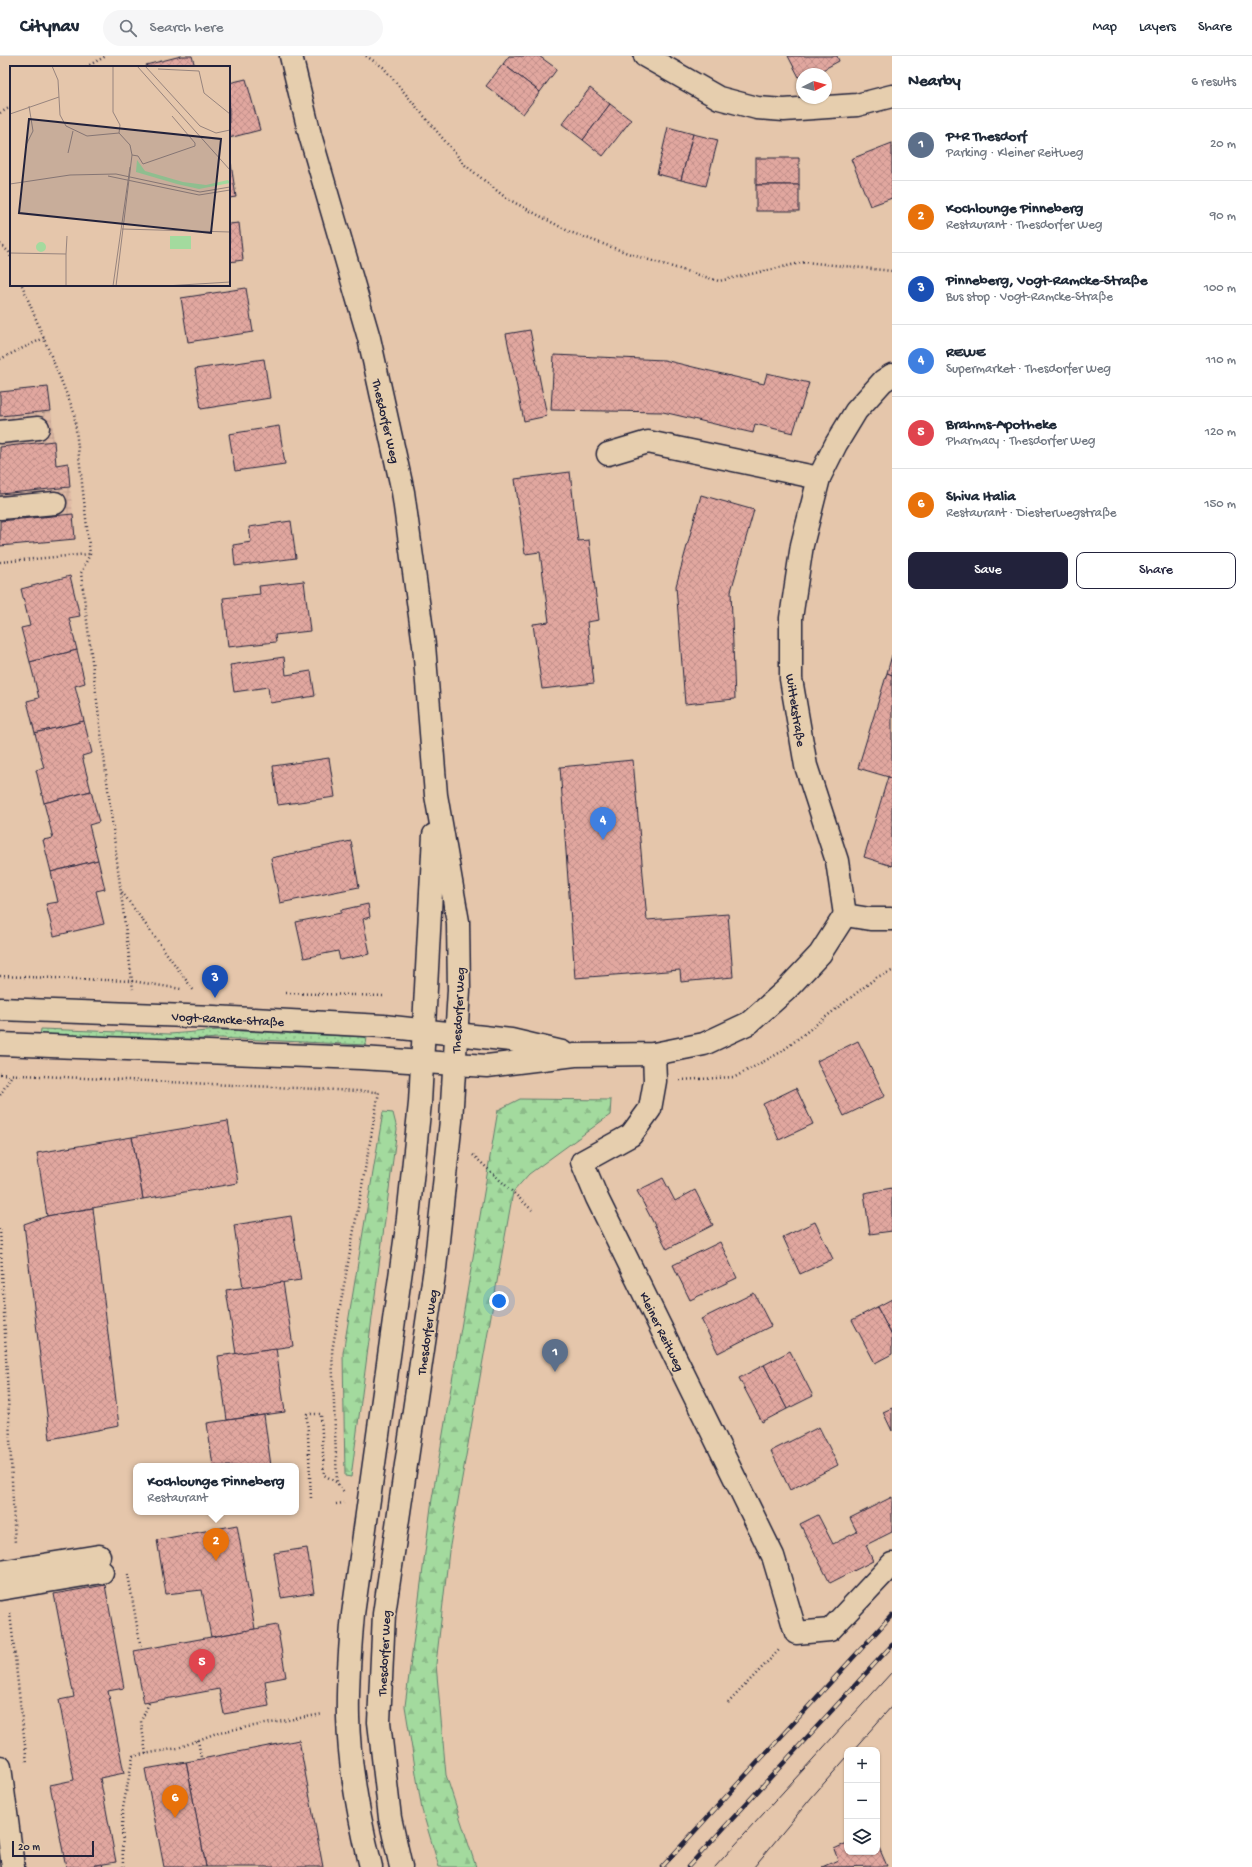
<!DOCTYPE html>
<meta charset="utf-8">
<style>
body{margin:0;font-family:"Gochi Hand",sans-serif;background:#f6f6f7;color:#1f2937}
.controls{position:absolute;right:12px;bottom:12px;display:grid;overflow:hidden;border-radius:8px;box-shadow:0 1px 3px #0004}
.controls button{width:36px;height:36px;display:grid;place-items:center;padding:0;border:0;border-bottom:1px solid #e0e1e3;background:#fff;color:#1f2937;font:20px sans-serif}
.compass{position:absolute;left:796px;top:12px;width:36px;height:36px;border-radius:50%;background:#fff;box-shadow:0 1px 3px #0004;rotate:84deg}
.scale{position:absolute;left:12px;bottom:10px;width:82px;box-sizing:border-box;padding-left:4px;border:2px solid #22223b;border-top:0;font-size:11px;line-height:14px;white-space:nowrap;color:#22223b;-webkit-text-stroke:3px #e6ceae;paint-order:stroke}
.you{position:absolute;left:499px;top:1245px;width:14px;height:14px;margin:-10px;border:3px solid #fff;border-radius:50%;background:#1a73e8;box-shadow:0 0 0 6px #1a73e833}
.badge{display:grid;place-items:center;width:26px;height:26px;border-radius:50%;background:#22223b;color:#fff;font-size:13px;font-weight:700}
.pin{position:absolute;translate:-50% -33px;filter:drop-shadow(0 1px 2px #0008)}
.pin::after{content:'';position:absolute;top:21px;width:14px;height:12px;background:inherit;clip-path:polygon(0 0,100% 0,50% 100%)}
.popup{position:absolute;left:133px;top:1407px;width:166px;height:52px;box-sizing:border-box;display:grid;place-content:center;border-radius:8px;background:#fff;filter:drop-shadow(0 1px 3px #0005);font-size:13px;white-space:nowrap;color:#747a83}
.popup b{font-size:15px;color:#1f2937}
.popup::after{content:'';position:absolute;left:50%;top:100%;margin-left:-8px;border:8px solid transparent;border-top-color:#fff}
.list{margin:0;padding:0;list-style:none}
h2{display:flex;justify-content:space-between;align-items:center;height:52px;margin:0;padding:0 16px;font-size:17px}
h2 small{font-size:13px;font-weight:400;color:#747a83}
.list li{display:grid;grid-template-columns:26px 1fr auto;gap:12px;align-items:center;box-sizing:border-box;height:72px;padding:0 16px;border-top:1px solid #e0e1e3}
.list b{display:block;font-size:15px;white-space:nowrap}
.list p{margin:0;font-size:13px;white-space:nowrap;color:#747a83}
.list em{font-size:13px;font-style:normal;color:#747a83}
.actions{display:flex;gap:8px;padding:12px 16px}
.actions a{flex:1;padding:9px 0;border:1px solid #22223b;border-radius:8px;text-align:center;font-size:14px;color:#22223b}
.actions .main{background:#22223b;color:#fff}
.icon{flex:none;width:22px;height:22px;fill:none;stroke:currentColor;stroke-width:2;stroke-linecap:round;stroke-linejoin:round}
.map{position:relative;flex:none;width:892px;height:1811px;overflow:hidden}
header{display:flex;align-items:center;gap:24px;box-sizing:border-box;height:56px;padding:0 20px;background:#fff;border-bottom:1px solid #e0e1e3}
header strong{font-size:19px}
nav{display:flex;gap:22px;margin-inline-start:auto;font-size:14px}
.search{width:280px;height:36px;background:#f6f6f7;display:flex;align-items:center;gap:10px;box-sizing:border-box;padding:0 14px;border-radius:22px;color:#747a83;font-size:15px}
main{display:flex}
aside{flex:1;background:#fff}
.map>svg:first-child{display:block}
.industrial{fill:url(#industrial-grid)}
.grass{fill:url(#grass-dots);stroke:#627e6c}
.forest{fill:url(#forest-firs);stroke:#627e6c}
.building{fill:url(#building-cross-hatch);stroke:#22223b}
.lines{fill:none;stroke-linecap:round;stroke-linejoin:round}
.minor-casing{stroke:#22223b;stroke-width:25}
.path{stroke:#22223b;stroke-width:2.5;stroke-dasharray:1 3;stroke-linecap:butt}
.minor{stroke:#e6ceae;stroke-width:22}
.tram{stroke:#22223b;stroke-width:1}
.rail-casing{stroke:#22223b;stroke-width:4.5}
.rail{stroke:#e6ceae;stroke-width:3;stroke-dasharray:9;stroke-linecap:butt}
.labels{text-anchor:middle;stroke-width:3.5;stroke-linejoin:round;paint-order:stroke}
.street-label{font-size:13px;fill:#22223b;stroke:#e6ceae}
.inset-road{fill:none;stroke:#97847e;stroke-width:1}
.view{fill:#22223b;fill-opacity:0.15;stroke:#22223b;stroke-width:2}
.inset-edge{fill:none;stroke:#22223b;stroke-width:2}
</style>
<header>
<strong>Citynav</strong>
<div class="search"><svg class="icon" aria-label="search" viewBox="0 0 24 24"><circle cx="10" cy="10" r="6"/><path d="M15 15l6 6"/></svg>Search here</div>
<nav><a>Map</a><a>Layers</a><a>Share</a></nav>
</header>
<main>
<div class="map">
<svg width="892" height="1811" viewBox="0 0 892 1811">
<defs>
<pattern id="industrial-grid" width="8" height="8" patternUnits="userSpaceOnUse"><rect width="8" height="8" fill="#e0baa5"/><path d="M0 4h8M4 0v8" fill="none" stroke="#c0a08f"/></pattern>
<pattern id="grass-dots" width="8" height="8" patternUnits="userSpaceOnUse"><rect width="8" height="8" fill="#a3da9e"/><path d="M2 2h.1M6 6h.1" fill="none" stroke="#8cbb89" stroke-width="1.8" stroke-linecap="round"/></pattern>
<pattern id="forest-firs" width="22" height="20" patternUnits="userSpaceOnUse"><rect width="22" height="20" fill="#a3da9e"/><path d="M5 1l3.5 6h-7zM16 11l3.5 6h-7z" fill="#8cbb89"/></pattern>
<pattern id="building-cross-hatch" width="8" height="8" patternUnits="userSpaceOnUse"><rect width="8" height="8" fill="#e1a79f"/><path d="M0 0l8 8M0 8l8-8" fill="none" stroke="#c18f8a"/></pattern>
</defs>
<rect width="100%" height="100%" fill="#e5c6ab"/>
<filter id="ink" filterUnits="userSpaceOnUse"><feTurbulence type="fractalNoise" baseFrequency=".025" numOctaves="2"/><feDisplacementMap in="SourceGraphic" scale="8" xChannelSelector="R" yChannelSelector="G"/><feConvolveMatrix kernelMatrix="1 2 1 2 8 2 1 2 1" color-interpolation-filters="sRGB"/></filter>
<g filter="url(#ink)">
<g class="industrial">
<polygon points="51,355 54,385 0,391 0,360"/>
<polygon points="70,431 73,458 0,465 0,438"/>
</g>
<polygon class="grass" points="41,973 170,978 220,974 367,981 366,989 219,982 169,985 40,980"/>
<g class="forest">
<polygon points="520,1043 611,1044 610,1059 529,1118 513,1136 449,1495 436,1608 446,1719 476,1811 439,1811 422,1754 405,1650 432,1443 498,1054"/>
<polygon points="383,1056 393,1057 397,1073 351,1421 345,1420 343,1297"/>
</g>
<g class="building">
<polygon points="181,0 192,0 195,11 147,11 146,9"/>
<polygon points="509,0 539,0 557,13 540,36 503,8"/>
<polygon points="788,0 837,0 839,5 815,18 802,18 801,25"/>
<polygon points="503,8 540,36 523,58 486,30"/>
<polygon points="246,23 260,74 229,82 229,27"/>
<polygon points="590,32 610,48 583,84 562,68"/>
<polygon points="610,48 631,64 603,100 583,84"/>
<polygon points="668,71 693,78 681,124 657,118"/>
<polygon points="693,78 718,84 706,130 681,124"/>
<polygon points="892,87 892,142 870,150 851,103"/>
<rect x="756" y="102" width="43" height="27"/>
<polygon points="229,108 231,108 236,141 229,142"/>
<rect x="756" y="129" width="43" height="26"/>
<polygon points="239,167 243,204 229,206 229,168"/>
<polygon points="246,232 253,276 188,286 181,242"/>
<polygon points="530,274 547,360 524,365 506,278"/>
<polygon points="554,299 664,304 764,328 767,317 809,327 793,377 755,368 753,377 663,356 551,354"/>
<polygon points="264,303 270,342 201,353 195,313"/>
<polygon points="48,331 51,355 0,360 0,336"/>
<polygon points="279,370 285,408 235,415 229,378"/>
<polygon points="54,385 56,409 68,407 70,431 0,438 0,391"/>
<polygon points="570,416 578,485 589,484 599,564 587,566 594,627 542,633 533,568 549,566 540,496 525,498 515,423"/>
<polygon points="701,439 754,454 731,535 735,643 685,648 676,530"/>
<polygon points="73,458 75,483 0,490 0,465"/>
<polygon points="291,465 296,502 235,510 233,489 251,486 249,471"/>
<polygon points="70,520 80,560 69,562 77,594 30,606 21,572 30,570 21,533"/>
<polygon points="304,525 310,575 275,579 276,586 228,591 223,542 260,538 259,530"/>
<polygon points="77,594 85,627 75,630 84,665 35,677 27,645 39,642 30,606"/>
<polygon points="892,599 892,619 887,617"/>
<polygon points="284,601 286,619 311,615 315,640 270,647 268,631 234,636 230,609"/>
<polygon points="887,617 892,619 892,722 858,712"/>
<polygon points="84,665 92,697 82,700 91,735 44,747 36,714 44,712 35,677"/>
<polygon points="329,702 335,741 278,749 273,710"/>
<polygon points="633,704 647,864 728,858 733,921 681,926 680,914 575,922 560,711"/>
<polygon points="888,721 892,722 892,810 864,801"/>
<polygon points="91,735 99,766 89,769 98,804 51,816 43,784 53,782 44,747"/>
<polygon points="351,785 359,831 280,847 271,802"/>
<polygon points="98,804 105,833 96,835 104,868 54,880 46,848 58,846 51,816"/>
<polygon points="368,848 370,861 363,863 370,898 340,904 338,895 304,902 296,866 341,857 341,854"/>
<polygon points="858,985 885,1040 844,1060 817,1005"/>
<polygon points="796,1032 813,1068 779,1084 763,1048"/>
<polygon points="228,1065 238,1127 143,1143 132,1081"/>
<polygon points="132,1081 143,1143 47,1160 37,1097"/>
<polygon points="663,1122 675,1145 695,1134 713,1169 667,1193 637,1135"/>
<polygon points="892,1132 892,1175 870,1178 864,1137"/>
<polygon points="93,1152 119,1370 50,1383 24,1168 47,1160"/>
<polygon points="291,1160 301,1224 243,1232 234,1169"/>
<polygon points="815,1166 833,1203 800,1218 783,1181"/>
<polygon points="720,1186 737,1222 690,1244 673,1209"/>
<polygon points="283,1226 293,1290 236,1298 226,1234"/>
<polygon points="754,1237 771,1270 718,1297 701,1263"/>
<polygon points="892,1243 892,1280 877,1251"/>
<polygon points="877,1251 892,1280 892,1298 875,1307 852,1264"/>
<polygon points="276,1292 285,1356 227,1364 218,1300"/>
<polygon points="790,1295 813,1340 787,1353 764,1309"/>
<polygon points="764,1309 787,1353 762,1366 739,1322"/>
<polygon points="892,1352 892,1375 883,1356"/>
<polygon points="264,1359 271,1410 213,1410 207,1367"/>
<polygon points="819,1371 838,1409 790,1434 771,1395"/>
<polygon points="892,1441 892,1476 866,1489 873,1505 830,1527 800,1468 818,1459 833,1488 857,1476 850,1462"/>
<polygon points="237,1469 255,1573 211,1581 202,1534 166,1538 157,1484"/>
<polygon points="307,1492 314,1537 281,1542 274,1497"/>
<polygon points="105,1529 124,1632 108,1635 124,1717 100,1722 116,1806 86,1811 66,1811 50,1729 74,1724 59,1644 74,1641 54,1538"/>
<polygon points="277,1569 286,1621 265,1625 269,1650 224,1658 219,1633 144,1647 134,1595"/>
<polygon points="299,1684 323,1811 206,1811 186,1706"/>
<polygon points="186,1706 206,1811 164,1811 145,1713"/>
<polygon points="847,1787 847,1796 877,1796 877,1787 887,1810 822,1811 838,1804 834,1793"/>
<polygon points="102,1808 103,1811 86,1811"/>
</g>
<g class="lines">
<defs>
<g id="minor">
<polyline points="291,0 310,79 369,282 403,436 424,589 436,739 458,866 459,934 451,1065 435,1212 384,1558 379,1666 390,1762 401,1811"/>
<polyline points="645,0 719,42 757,52 784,54 857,49 892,40"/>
<polyline points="0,376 38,372"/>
<polyline points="608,398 648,386 819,422"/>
<polyline points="0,452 55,447"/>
<polyline points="845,859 837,805 806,710 791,623 791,562 802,489 819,422 836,388 856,355 883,325 892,319"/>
<polyline points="845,859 870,863 892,863"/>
<polyline points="0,953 214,961 383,970 511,984 562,996"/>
<polyline points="0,988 361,1002 487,1010 575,999 654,998 704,988 749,967 786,934 820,898 845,859"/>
<polyline points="654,998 655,1025 650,1053 631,1079 582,1106 597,1142 773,1500 796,1577 830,1574 892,1508"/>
<polyline points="0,1516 99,1500"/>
<polyline points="0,1533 102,1516"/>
<polyline points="0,1711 13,1811"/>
<path d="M 371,1811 C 359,1762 349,1711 348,1661 C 347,1626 350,1592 353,1558 L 407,1171 L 420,1047 L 434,779"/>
</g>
</defs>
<use href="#minor" class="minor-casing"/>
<g class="path">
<polyline points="366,0 383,11 465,109 506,142 570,176 636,200 719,225 805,206 892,215"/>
<polyline points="86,11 106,0"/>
<polyline points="0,57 11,51"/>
<polyline points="0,188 9,196 11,202"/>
<polyline points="22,229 74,356 90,498 81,517 133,933"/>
<polyline points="0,303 44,282"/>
<polyline points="0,506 89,498"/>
<polyline points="122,836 194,935"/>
<polyline points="0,920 132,925 181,933"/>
<polyline points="286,937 385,940"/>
<polyline points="0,1018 379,1036 332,1295 337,1427 344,1436"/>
<polyline points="680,1024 735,1021 781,996 877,921 892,915"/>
<polyline points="0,1039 12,1019"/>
<polyline points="473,1099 532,1154"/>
<polyline points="0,1173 15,1488"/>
<polyline points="311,1442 307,1358 321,1358 324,1419 336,1426"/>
<polyline points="336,1448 344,1447"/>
<polyline points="128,1518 141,1593"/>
<polyline points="10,1557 27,1707"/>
<polyline points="728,1647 779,1594"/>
<polyline points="198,1684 201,1701"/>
<polyline points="146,1698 141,1665 150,1645"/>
<polyline points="123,1811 122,1757 133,1700 178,1692 219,1676 323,1658"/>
</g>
<use href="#minor" class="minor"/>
<g class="tram">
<polyline points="853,1694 892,1650"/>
<polyline points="715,1811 892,1616"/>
<polyline points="754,1811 811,1742 847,1701"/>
</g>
<defs>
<g id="rail">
<polyline points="662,1811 892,1559"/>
<polyline points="688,1811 892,1589"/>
</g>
</defs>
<use href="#rail" class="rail-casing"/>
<use href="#rail" class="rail"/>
</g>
</g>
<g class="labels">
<g class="street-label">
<text transform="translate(387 365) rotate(77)" y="5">Thesdorfer Weg</text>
<text transform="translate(797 654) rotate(81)" y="5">Wittekstraße</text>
<text transform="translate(457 954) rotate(-87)" y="5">Thesdorfer Weg</text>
<text transform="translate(228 962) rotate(3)" y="5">Vogt-Ramcke-Straße</text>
<text transform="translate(663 1275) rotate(64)" y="5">Kleiner Reitweg</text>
<text transform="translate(426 1276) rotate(-82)" y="5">Thesdorfer Weg</text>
<text transform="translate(383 1597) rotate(-87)" y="5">Thesdorfer Weg</text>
</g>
</g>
<g transform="translate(10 10)">
<rect width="220" height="220" fill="#e5c6ab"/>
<path d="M 127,94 L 135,105 L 173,116 L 196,119 L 218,114 L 220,117 L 189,123 L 167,118 L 126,106 Z" fill="#a3da9e"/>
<path d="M 160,170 L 181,170 L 181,183 L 160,183 ZM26 181a5 5 0 1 1 10 0a5 5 0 1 1-10 0Z" fill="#a3da9e"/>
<path class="inset-road" d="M 42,0 L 48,14 L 50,49 L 56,60 L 77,70 L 109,67M 103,0 L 103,46 L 110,59 L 109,67M 127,0 L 220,104M 135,0 L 190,60 L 206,67 L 220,64M 148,3 L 189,5 L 194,27 L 220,48M 0,48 L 49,31M 16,79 L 23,65 L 19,40M 58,87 L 63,65M 122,89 L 128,90 L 133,98 L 185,80 L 185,77 L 162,50M 98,110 L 189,129 L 220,124M 0,118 L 60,109 L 106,108 L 190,126 L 220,121M 112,163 L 220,166M 0,187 L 56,188 L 56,220M 56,188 L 57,170M 51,220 L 110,220M 103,220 L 120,101M 106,220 L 122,89 L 120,79 L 109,67M 155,220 L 220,216"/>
<path class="view" d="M 19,53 L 211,73 L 201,167 L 9,147 Z"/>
<rect width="220" height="220" class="inset-edge"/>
</g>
</svg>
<div class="controls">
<button>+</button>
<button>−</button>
<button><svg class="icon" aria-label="layers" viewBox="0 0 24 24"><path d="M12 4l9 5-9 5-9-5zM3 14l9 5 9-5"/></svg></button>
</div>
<svg class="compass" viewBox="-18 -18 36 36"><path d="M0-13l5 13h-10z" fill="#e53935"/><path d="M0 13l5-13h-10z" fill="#747a83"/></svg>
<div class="scale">20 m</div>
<div class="you"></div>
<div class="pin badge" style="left:555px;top:1316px;background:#5c6f8a">1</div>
<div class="pin badge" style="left:216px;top:1505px;background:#e8710a">2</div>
<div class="popup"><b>Kochlounge Pinneberg</b>Restaurant</div>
<div class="pin badge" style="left:215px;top:942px;background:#1a4fb4">3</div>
<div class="pin badge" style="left:603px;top:784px;background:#3f7fe0">4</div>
<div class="pin badge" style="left:202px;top:1626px;background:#e0444e">5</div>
<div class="pin badge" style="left:175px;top:1762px;background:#e8710a">6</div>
</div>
<aside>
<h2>Nearby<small>6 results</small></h2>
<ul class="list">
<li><span class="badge" style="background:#5c6f8a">1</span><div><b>P+R Thesdorf</b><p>Parking · Kleiner Reitweg</p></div><em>20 m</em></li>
<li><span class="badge" style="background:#e8710a">2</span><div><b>Kochlounge Pinneberg</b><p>Restaurant · Thesdorfer Weg</p></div><em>90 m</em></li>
<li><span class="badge" style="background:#1a4fb4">3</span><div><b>Pinneberg, Vogt-Ramcke-Straße</b><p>Bus stop · Vogt-Ramcke-Straße</p></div><em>100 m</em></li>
<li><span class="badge" style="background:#3f7fe0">4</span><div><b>REWE</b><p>Supermarket · Thesdorfer Weg</p></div><em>110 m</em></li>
<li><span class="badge" style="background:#e0444e">5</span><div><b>Brahms-Apotheke</b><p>Pharmacy · Thesdorfer Weg</p></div><em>120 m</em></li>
<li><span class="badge" style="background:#e8710a">6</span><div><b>Shiva Italia</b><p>Restaurant · Diesterwegstraße</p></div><em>150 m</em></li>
</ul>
<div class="actions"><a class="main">Save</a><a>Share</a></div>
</aside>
</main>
